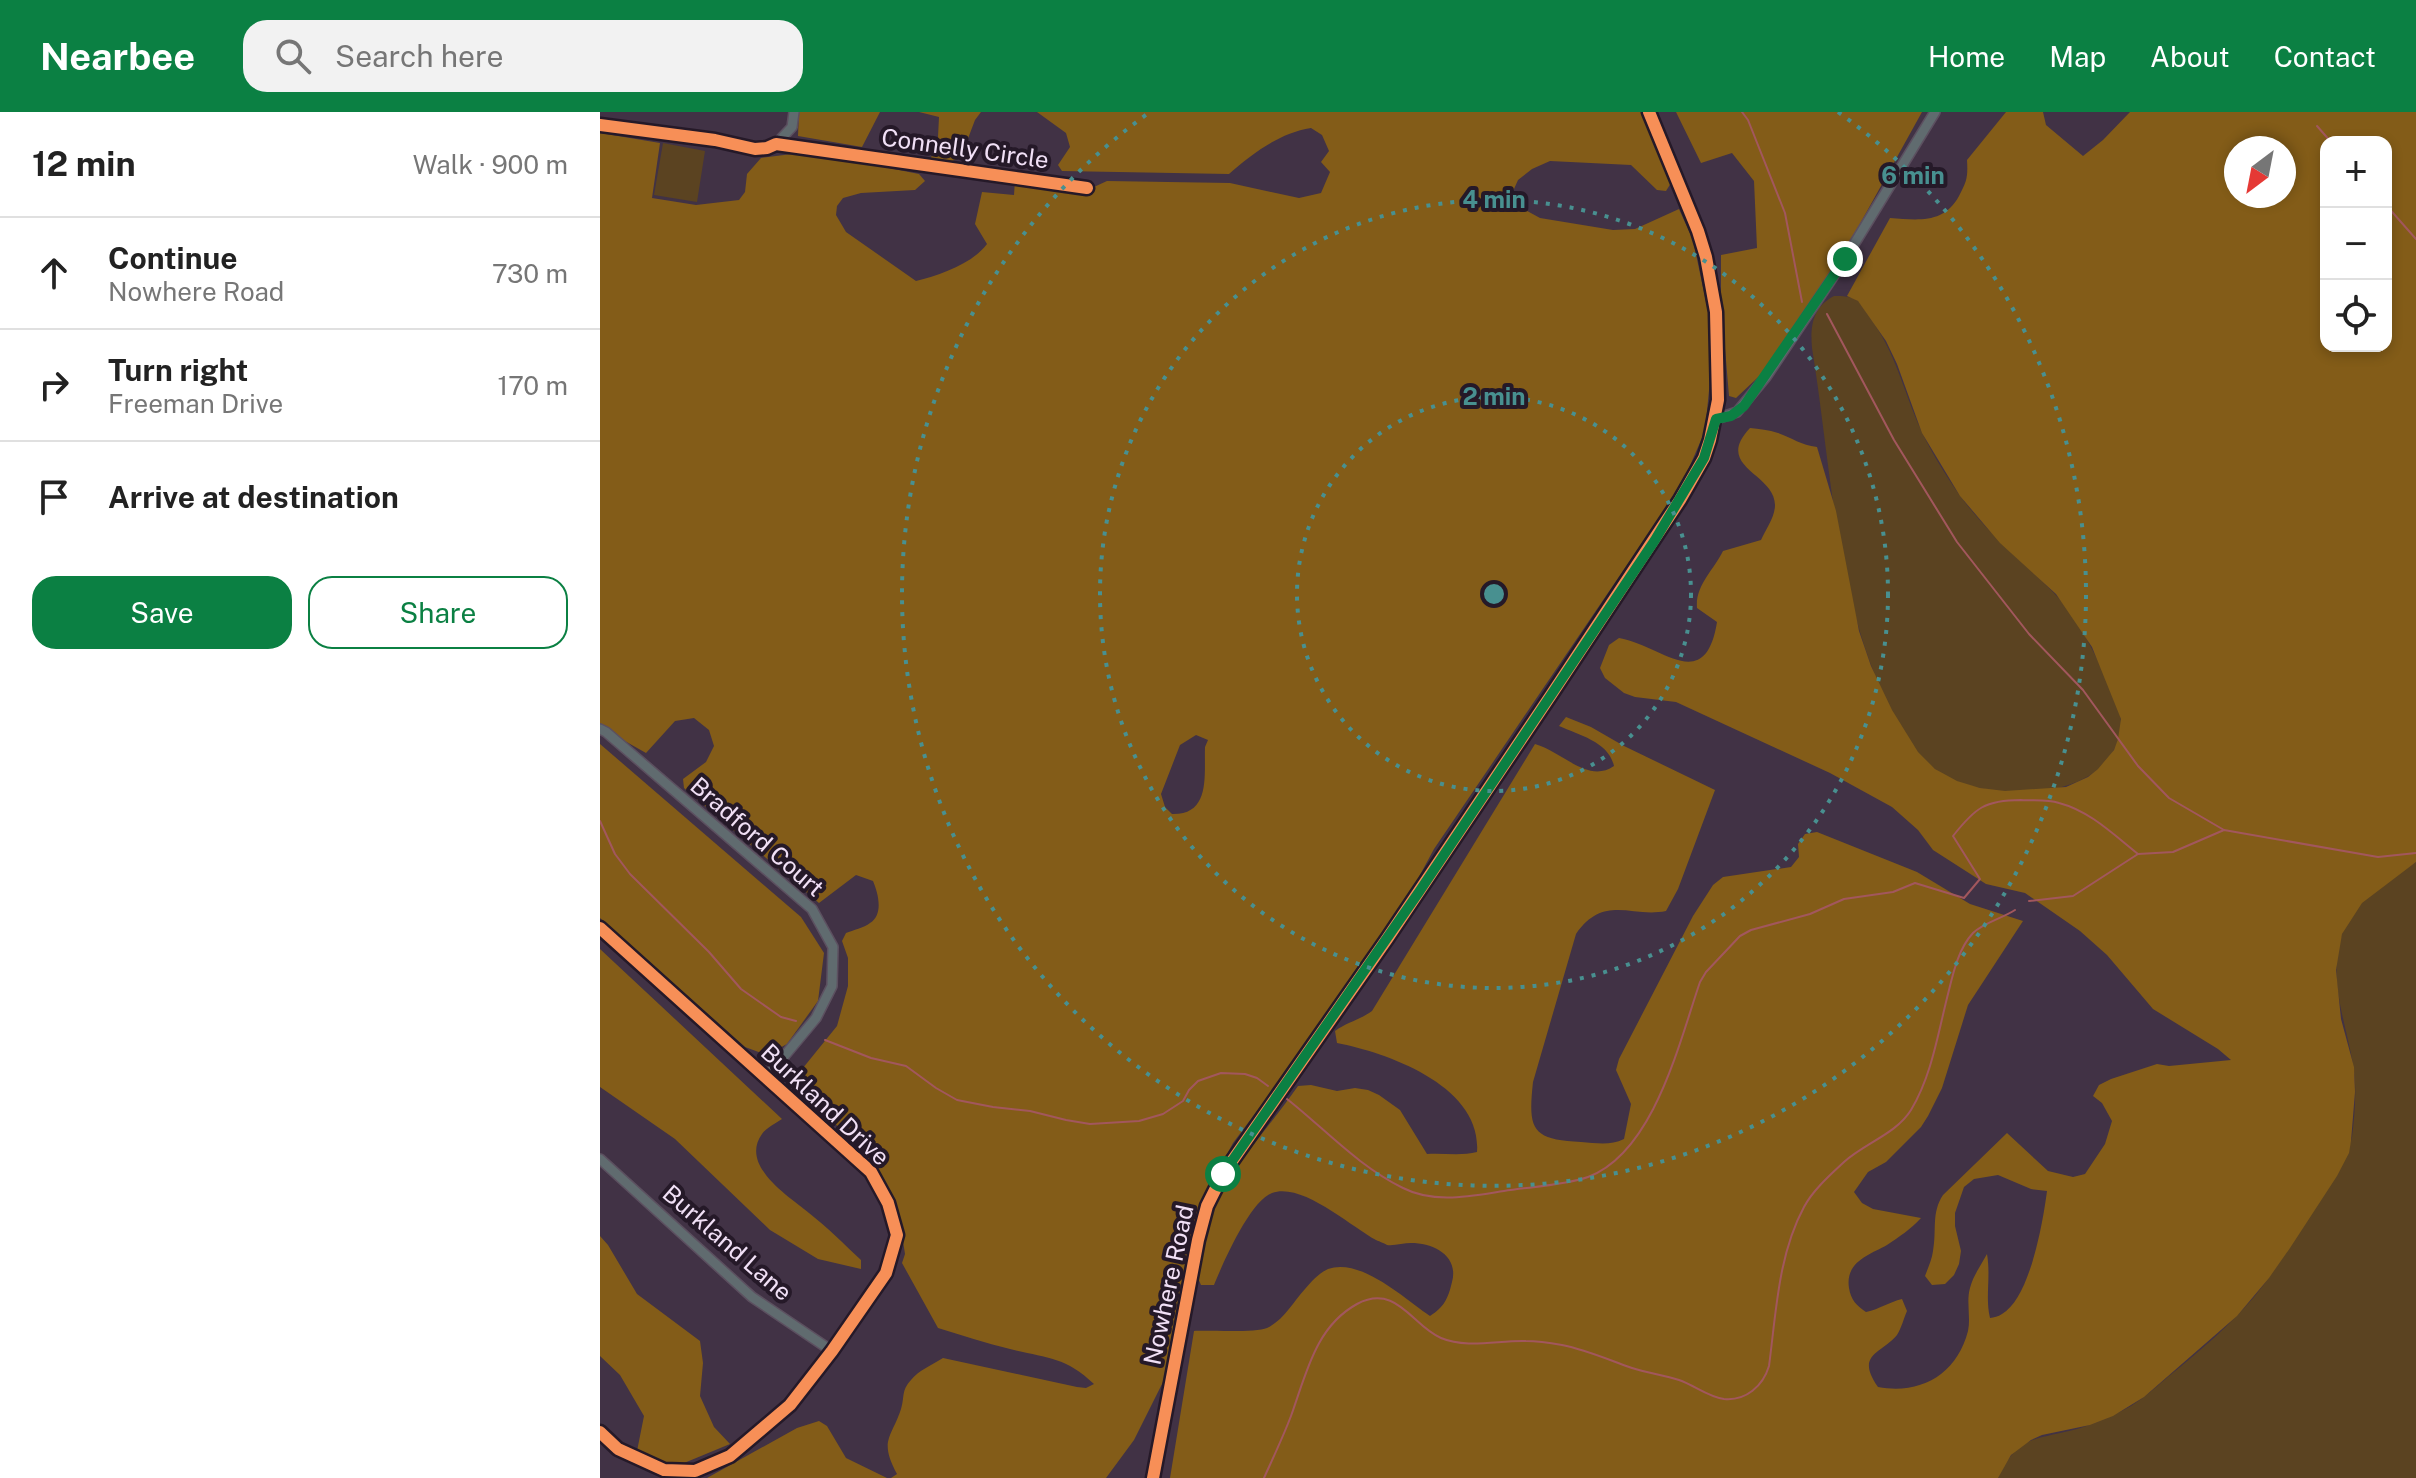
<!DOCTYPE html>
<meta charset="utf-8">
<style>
body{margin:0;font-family:"Public Sans",sans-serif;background:#f2f2f2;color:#222}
.controls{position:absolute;right:24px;top:24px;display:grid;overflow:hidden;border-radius:16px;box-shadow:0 4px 12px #0003}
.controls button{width:72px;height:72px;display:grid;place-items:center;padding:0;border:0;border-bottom:2px solid #e0e0e0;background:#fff;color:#222;font:40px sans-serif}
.compass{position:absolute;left:1624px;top:24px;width:72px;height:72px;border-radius:50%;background:#fff;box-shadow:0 4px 12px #0003;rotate:212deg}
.stop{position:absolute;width:24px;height:24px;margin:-18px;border:6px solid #0b8043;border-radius:50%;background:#fff}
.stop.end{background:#0b8043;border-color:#fff;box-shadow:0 2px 8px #0008}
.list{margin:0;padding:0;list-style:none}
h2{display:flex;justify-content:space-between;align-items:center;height:104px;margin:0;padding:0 32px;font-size:34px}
h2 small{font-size:26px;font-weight:400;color:#767676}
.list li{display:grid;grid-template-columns:52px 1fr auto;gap:24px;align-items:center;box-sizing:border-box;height:112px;padding:0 32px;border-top:2px solid #e0e0e0}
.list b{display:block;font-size:30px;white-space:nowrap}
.list p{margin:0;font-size:26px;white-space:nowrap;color:#767676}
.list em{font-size:26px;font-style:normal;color:#767676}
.actions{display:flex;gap:16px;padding:24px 32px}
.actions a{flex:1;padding:18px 0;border:2px solid #0b8043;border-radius:24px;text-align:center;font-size:28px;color:#0b8043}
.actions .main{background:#0b8043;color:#fff}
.icon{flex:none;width:44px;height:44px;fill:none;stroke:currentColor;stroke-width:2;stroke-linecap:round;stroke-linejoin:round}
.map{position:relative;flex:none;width:1816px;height:1366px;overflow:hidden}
header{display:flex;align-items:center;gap:48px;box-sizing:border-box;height:112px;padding:0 40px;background:#0b8043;color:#fff}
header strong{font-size:38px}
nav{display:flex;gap:44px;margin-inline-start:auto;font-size:28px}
.search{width:560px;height:72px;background:#f2f2f2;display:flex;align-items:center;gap:20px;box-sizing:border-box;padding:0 28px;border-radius:24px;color:#767676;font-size:30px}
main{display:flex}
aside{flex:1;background:#fff}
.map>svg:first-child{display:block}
.green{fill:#5b4321}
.forest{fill:#835c18;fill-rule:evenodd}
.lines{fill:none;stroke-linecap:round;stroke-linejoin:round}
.stream{stroke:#a2575d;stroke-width:2}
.minor-casing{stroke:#5c5060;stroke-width:12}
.minor{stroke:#606b6f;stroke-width:9}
.cycleway-casing{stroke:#251928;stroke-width:17}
.cycleway{stroke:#f78f57;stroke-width:12}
.route{stroke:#0b8043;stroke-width:10}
.ring{fill:none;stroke:#489090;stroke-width:4;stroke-dasharray:4 8}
.labels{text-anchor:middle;stroke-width:8;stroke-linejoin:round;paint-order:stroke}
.street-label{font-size:24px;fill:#f1e0f6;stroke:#251928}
.centre{fill:#489090;stroke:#251928;stroke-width:4}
.ring-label{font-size:24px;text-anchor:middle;font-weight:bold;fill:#489090;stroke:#251928;stroke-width:8;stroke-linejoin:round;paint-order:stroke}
</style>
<header>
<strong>Nearbee</strong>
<div class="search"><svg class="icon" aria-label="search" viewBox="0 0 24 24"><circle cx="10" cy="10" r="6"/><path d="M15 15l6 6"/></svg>Search here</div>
<nav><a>Home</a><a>Map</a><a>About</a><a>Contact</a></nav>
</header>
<main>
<aside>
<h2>12 min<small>Walk · 900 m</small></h2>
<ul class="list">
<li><svg class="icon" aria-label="ahead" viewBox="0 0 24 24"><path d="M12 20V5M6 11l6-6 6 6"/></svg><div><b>Continue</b><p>Nowhere Road</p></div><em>730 m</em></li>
<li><svg class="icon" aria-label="right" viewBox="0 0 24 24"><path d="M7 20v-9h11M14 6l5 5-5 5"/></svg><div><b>Turn right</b><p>Freeman Drive</p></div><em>170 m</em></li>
<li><svg class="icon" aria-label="arrive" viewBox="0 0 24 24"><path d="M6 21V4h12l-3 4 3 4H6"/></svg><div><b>Arrive at destination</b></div></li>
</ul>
<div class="actions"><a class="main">Save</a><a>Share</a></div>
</aside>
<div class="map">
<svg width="1816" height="1366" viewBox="0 0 1816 1366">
<rect width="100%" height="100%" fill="#413245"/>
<g class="green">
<polygon points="63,31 105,39 97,90 54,83"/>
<path d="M 1234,184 C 1242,184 1251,184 1258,189 C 1262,192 1265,199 1268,203 C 1297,242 1302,276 1321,318 C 1330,338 1342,357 1354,375 C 1381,416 1419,446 1453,480 C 1477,504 1496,543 1509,573 C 1514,585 1522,601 1521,613 C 1514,687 1408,690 1356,669 C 1338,662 1321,647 1310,631 C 1236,519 1233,364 1212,236 C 1210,213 1213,195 1234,184 Z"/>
<path d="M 1816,750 L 1816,1366 L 1398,1366 C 1417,1326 1431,1328 1469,1319 C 1491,1314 1511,1305 1531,1294 C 1545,1285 1557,1274 1569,1264 C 1599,1240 1629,1214 1654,1185 C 1685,1147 1708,1104 1732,1062 C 1739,1051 1750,1037 1752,1025 C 1755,1001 1757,975 1753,952 C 1743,897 1717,838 1762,790 C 1778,774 1798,762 1816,750 Z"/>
</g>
<g class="forest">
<polygon points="199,0 280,0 262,35 198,24"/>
<polygon points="319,0 381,0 375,8 361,45 341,54 331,46 338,25 339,5"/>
<path d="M 437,0 L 1043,0 L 1071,71 L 1066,79 L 1057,78 L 1031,53 L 950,49 L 932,57 L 918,68 L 910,86 L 916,93 L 940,106 L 1013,118 L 1035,117 L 1079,97 L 1093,128 L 1114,228 L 1105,319 L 1082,372 L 834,737 L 814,774 L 717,919 L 633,1031 L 602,1089 L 570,1256 L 534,1328 L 506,1366 L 291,1366 L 297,1362 C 279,1328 291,1327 301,1297 C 305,1284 301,1279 311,1268 C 319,1258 332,1253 343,1246 L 477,1275 L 486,1276 L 494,1272 C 465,1244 445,1246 410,1237 C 385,1231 362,1223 338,1216 L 302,1151 L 305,1142 L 298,1097 L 251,1026 L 190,972 L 237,914 L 248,874 L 248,846 L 242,829 L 246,821 C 253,818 264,816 270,811 C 284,802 278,781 273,769 L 256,763 L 219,791 L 84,676 L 83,667 L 106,650 L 114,634 L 109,618 L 94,606 L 75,609 L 46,641 L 0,615 L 0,21 L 60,31 L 52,86 L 96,93 L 139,88 L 145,80 L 147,62 L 161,46 L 208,40 L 319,62 L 325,69 L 315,78 L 261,81 L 243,86 L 237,94 L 236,103 L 246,120 L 316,169 C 340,163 372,152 387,132 L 375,112 L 382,80 L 414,83 L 415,68 L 483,80 L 507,69 L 630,71 L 699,86 L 721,81 L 730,60 L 721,50 L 729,39 L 722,23 L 711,16 C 679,21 652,42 629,62 L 462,59 L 458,53 L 470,35 L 466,21 ZM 596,623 L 608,628 L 605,635 C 604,663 611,703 572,702 L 565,695 L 561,682 L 580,633 Z"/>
<polygon points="1076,0 1322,0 1256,119 1171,253 1136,286 1129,284 1121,189 1121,143 1157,136 1154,69 1132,41 1101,51"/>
<path d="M 1406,0 L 1443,0 L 1446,13 L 1483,44 L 1503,28 L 1530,0 L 1816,0 L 1816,750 L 1762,791 L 1742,822 L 1736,858 L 1741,907 L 1754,955 L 1755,980 L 1751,1029 L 1749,1041 L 1737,1064 L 1690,1136 L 1669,1166 L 1637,1204 L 1544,1285 L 1513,1304 L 1490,1313 L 1442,1323 L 1431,1328 L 1411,1343 L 1398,1366 L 570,1366 L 594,1219 C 608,1218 656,1221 667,1216 C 684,1208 693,1190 705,1177 C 712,1169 719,1161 728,1157 C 760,1145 805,1187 830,1204 C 844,1195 848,1187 852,1170 C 859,1144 834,1131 811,1131 C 804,1131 794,1134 787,1133 C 786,1132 776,1128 776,1128 C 750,1114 702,1070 672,1081 C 650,1089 623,1151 614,1173 L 601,1173 L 596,1162 C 601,1123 618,1080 642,1048 C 660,1023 680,1000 698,974 L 711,973 L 737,979 L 755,976 L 768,978 L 779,983 L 800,998 L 827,1042 C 844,1041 862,1044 877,1040 C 882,974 788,941 737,931 L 735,919 C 747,910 760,908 772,899 L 935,632 C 963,640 988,672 1014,654 C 1009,630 979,623 959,614 L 966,605 L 991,615 L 1024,634 L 1115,678 L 1078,777 L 1066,799 C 1031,806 1004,782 976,822 L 933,970 C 928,1017 931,1028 981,1030 C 996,1031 1010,1034 1024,1027 L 1031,992 L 1016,958 L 1019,947 L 1093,804 L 1113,773 L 1123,765 L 1191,755 L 1199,745 L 1198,732 L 1205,722 L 1217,720 L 1317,760 L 1370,792 L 1423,809 L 1368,893 L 1342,976 L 1328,1004 L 1321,1015 L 1286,1050 L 1268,1060 L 1254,1080 L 1262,1091 L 1273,1097 L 1321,1106 C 1311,1117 1299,1125 1287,1133 C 1269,1143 1245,1150 1249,1176 C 1251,1188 1256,1193 1266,1200 C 1280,1197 1289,1190 1302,1187 L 1307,1199 C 1304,1206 1301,1217 1297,1223 C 1281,1242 1255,1242 1278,1275 C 1321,1283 1357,1262 1368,1219 C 1371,1205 1366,1190 1370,1176 C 1373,1164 1381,1153 1387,1142 C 1391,1165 1385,1185 1390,1206 C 1394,1205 1398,1205 1402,1202 C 1430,1186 1443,1110 1447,1079 L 1431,1077 L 1398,1063 L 1374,1067 L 1364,1075 L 1355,1101 L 1355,1114 L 1361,1139 L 1359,1152 L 1354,1163 L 1345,1172 L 1332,1173 L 1325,1164 C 1328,1156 1332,1147 1333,1139 C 1337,1118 1331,1101 1343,1083 L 1407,1021 L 1448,1059 L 1473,1065 L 1485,1062 L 1505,1032 L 1512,1009 L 1502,991 L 1493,984 L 1499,973 L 1511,967 L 1557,952 L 1569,954 L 1631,948 L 1618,937 L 1553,897 L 1507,843 L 1480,819 L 1425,781 L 1386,772 L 1333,738 L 1318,718 L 1292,695 L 1230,661 L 1076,590 L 1035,585 L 1024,581 L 1005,566 L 1000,556 L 1009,533 L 1019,526 C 1061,533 1105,584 1117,510 L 1097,496 C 1095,473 1114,458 1123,439 L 1161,428 C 1166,417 1175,405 1175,393 C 1175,361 1113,355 1150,316 C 1159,317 1169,318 1178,321 C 1192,326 1201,333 1217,335 L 1236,399 L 1259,519 L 1271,554 L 1292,598 L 1318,640 L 1335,657 L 1357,669 L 1380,676 L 1405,679 L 1466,675 L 1488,665 L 1498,657 L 1514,638 L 1518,627 L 1521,607 L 1492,535 L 1456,482 L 1400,431 L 1360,384 L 1322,321 L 1297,252 L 1286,229 L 1258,189 L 1247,184 L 1290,106 C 1318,108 1344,112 1359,84 C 1367,69 1368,65 1367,48 ZM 1726,30 L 1786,30 L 1786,234 L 1726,234 ZM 1636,36 L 1684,36 L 1684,84 L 1636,84 Z"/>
<polygon points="0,632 201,805 224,841 218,889 187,932 167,943 145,935 0,806"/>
<path d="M 0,837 L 182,1007 C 176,1011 166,1016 162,1022 C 139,1054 190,1085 209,1101 C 227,1115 244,1132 261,1148 L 261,1157 L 218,1147 L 170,1118 L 75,1027 L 0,975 Z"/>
<polygon points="0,1124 8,1133 37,1182 100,1229 103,1251 100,1284 114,1315 130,1332 72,1356 37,1339 44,1304 20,1263 0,1244"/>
<polygon points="219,1309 227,1314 246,1346 287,1366 107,1366 197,1316"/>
</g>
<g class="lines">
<g class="stream">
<polyline points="1142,0 1148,8 1185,101 1202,190"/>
<polyline points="1717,14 1731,30"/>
<polyline points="1786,93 1816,127"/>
<polyline points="1227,202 1294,328 1357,430 1429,522 1483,578 1538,654 1569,686 1624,718"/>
<polyline points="0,709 15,742 30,762 109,840 141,877 181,905 196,909"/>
<polyline points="1429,789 1473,784 1538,742 1573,740 1624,718 1778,745 1816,741"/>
<polyline points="225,928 271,946 306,954 336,976 357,988 393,995 430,999 466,1008 490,1012 539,1009 563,1002 583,989 589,978 598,969 621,961 645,962 657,966 668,974"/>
<path d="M 687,987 C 725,1017 758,1054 803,1076 C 834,1092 871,1084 904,1079 C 929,1075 966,1073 988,1065 C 1054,1040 1079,931 1100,870 L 1106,860 L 1140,824 L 1151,818 L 1210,802 L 1244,787 L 1293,780 L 1315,771 L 1364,786 L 1380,767 L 1353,724 C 1375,696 1385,688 1421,688 C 1434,689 1447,687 1459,691 C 1490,699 1514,723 1538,742"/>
<path d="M 664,1366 C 673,1346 683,1325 691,1304 C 706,1263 715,1215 757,1192 C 797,1171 812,1214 841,1226 C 867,1237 899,1228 926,1229 C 938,1229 951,1231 962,1233 C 987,1238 1009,1248 1032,1256 C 1047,1261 1064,1263 1079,1268 C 1094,1273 1108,1285 1124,1287 C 1146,1289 1163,1274 1169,1254 C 1176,1202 1178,1143 1204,1095 C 1213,1078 1230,1063 1244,1050 C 1265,1031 1296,1022 1311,998 C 1332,963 1338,921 1348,882 C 1353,862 1358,837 1373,821 C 1383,811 1403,806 1415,798"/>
</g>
<defs>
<g id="minor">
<polyline points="0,13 115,28 155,37 167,36 176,32 487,76"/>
<polyline points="176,32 192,15 194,0"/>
<polyline points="1116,307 1137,300 1166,265 1245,147 1335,0"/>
<polyline points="0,617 6,620 212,797 233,835 232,874 216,906 166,966"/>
<polyline points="0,816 271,1060 288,1091 297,1123 286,1161 232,1239 190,1293 130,1344 95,1359 64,1358 18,1337 0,1320"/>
<polyline points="0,1047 152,1185 232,1239"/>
<polyline points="553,1366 598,1128 607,1094 623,1062 787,827 951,583 1080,388 1104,346 1110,328 1118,288 1116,200 1106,145 1098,119 1049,0"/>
</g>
</defs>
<use href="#minor" class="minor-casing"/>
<use href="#minor" class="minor"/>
<defs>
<g id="cycleway">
<polyline points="0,13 115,28 155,37 167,36 176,32 487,76"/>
<polyline points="0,816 271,1060 288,1091 297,1123 286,1161 232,1239 190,1293 130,1344 95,1359 64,1358 18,1337 0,1320"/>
<polyline points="553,1366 598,1128 607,1094 623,1062 787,827 951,583 1080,388 1104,346 1110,328 1118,288 1116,200 1106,145 1098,119 1049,0"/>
</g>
</defs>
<use href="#cycleway" class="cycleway-casing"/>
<use href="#cycleway" class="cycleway"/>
</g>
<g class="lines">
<polyline class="route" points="623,1062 819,780 1055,428 1104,346 1116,307 1131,304 1144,294 1245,147"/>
</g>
<g class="ring">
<circle cx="894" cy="482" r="197"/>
<circle cx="894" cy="482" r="394"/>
<path d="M1238 0A592 592 0 1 1 550 0"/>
</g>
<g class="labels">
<g class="street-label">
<text transform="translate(365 37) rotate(8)" y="8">Connelly Circle</text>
<text transform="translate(157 725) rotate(41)" y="8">Bradford Court</text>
<text transform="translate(225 993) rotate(43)" y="8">Burkland Drive</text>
<text transform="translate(127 1131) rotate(41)" y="8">Burkland Lane</text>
<text transform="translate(569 1173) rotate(-78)" y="8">Nowhere Road</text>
</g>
</g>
<circle cx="894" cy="482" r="12" class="centre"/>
<g class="ring-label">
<text x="1313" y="72">6 min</text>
<text x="894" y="96">4 min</text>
<text x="894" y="293">2 min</text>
</g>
</svg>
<div class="controls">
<button>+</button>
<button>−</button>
<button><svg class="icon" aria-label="locate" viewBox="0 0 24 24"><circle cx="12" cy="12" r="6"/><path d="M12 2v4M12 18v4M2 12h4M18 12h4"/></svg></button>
</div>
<svg class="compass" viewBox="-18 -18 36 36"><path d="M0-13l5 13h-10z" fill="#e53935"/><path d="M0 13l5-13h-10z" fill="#767676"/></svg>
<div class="stop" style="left:623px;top:1062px"></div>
<div class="stop end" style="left:1245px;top:147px"></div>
</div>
</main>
